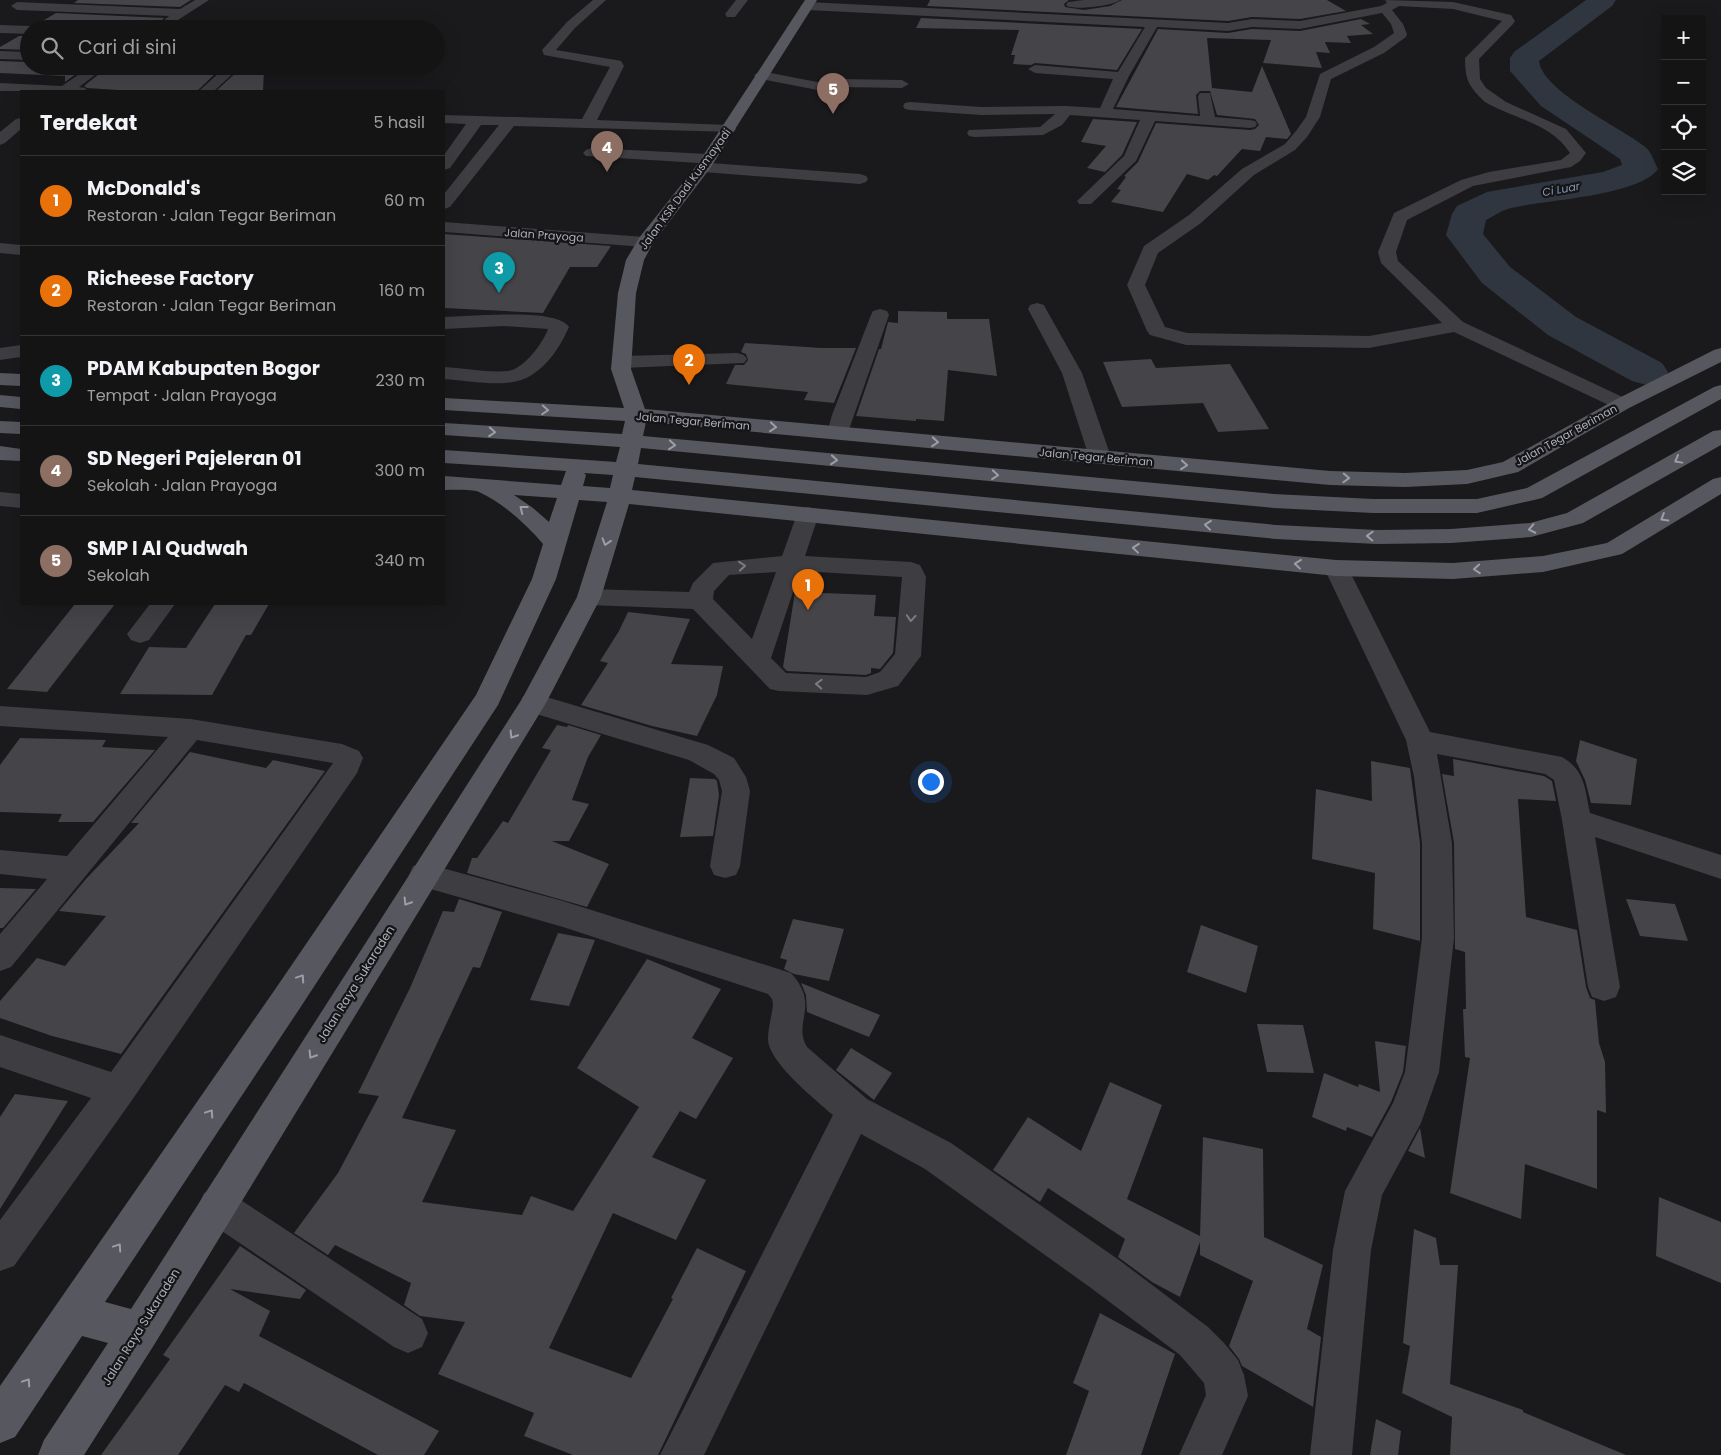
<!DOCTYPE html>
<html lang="id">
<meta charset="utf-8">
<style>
body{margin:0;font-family:Poppins,sans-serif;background:#212122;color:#f1f3f6}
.controls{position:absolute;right:15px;top:15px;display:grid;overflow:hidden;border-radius:0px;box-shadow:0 5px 20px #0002}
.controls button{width:45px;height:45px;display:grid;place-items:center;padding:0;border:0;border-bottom:1px solid #333334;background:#141415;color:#f1f3f6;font:25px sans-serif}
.you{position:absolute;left:930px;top:781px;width:18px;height:18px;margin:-12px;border:4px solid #fff;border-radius:50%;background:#1a73e8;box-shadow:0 0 0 8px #1a73e833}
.badge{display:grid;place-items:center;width:32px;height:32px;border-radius:50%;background:#e6c848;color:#fff;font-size:16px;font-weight:700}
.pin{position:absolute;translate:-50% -41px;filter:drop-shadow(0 1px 2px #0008)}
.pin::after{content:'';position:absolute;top:26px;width:18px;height:15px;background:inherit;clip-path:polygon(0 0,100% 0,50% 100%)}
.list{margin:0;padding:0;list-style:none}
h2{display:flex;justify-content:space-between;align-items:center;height:65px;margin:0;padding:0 20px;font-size:21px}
h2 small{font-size:16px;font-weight:400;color:#9d9ea0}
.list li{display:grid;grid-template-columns:32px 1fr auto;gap:15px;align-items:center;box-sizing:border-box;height:90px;padding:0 20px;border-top:1px solid #333334}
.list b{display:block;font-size:19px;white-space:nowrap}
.list p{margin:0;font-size:16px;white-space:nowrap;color:#9d9ea0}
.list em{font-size:16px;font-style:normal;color:#9d9ea0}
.icon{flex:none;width:28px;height:28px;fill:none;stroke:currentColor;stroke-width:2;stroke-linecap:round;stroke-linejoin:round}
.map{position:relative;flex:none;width:1721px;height:1455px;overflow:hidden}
.search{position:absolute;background:#141415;box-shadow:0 5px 20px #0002;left:20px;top:20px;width:425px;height:55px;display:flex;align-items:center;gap:12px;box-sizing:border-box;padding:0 18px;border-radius:28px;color:#9d9ea0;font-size:19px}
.panel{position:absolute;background:#141415;box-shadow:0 5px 20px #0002;left:20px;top:90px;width:425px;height:515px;border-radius:0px}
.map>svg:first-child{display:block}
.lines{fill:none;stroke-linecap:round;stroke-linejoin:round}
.river{fill:#30363f;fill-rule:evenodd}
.building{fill:#444449}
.minor{fill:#3d3d42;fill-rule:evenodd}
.major{fill:#57585f;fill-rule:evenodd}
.oneway{stroke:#9c9ea8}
.oneway2{stroke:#7b7c84}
.labels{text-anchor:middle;stroke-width:4.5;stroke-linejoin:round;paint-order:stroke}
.far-street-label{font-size:11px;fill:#adafba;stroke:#151517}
.far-water-label{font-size:11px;font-style:italic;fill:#8798b2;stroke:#151517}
.street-label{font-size:12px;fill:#adafba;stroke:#151517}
</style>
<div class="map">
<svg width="1721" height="1455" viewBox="0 0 1721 1455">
<rect width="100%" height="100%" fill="#1a1a1c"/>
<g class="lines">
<path class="river" d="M 1586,0 L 1616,0 L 1612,6 L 1539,61 C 1542,91 1620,127 1644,146 C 1651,151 1654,161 1658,169 C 1639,196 1544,200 1511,208 C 1502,210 1494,216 1486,220 L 1483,234 L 1510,267 L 1576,317 L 1662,363 L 1668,372 L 1662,381 L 1647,385 L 1632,381 L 1548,335 L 1482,283 L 1446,235 L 1452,214 L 1457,206 L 1487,192 L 1603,172 L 1622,165 L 1620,159 L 1541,106 L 1510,71 L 1510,58 L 1514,52 Z"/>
</g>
<g class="building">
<polygon points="78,0 191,0 180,7 74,3"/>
<polygon points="930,0 1069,0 1064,4 1065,7 1084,10 1110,6 1122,0 1327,0 1346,11 1300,19 1252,17 1228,21 927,6"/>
<polygon points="56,13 164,18 160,22 160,25 154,29 37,29 34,26"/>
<polygon points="921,18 1142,29 1117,70 1035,63 1031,65 1013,64 1015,55 1011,55 1019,30 916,28"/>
<polygon points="1361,19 1370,24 1361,25 1373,34 1347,36 1351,43 1325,42 1330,53 1316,52 1322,68 1263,63 1271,40 1207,38 1212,88 1252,92 1262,66 1291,134 1287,139 1266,137 1260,151 1242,149 1217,176 1214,175 1208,180 1187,174 1163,212 1111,202 1121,190 1117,189 1126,177 1124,176 1138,162 1156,123 1250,130 1255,129 1259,125 1255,119 1217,115 1210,91 1200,91 1196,95 1198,114 1116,107 1158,29 1228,33 1252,29 1300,31"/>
<polygon points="19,36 29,36 29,50 0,49 0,47"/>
<polygon points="0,61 29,62 29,66 87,66 65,82 65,76 0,73"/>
<polygon points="109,66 209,67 213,71 217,72 197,91 133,91 87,88 84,86"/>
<polygon points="240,69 264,70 263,91 216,91"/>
<polygon points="1093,119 1137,122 1122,155 1105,172 1087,168 1106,146 1081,142"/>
<polygon points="444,234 611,246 597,267 570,267 543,313 444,308"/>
<polygon points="898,311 947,312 947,319 989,319 997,376 948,370 944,421 916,419 916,421 856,416 879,349 881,349 888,322 898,323"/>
<polygon points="745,343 821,348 856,348 834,403 804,400 808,392 726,384 735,365 744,365 748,360 746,354 741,352"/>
<polygon points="1151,359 1156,368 1230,364 1269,429 1218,432 1203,403 1122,407 1103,362"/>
<polygon points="795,592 876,595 874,616 896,617 893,653 880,669 871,668 871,673 866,675 787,671 783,667"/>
<polygon points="75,604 115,604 47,692 7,689"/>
<polygon points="215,604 269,604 251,635 246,635 212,695 120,694 149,647 186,648"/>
<polygon points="628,612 690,619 671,664 723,666 717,695 697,736 652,726 581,705 608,663 600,661 619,631"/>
<polygon points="557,725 567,727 568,725 601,735 588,757 572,800 589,804 569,841 552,841 609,864 587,907 467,873 472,858 477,858 503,821 508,823 551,750 542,748"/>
<polygon points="20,738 106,740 102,747 155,750 93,822 58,822 62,814 0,812 0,765"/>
<polygon points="1580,740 1637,759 1631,805 1591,803 1585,780 1576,761"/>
<polygon points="190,752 266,768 273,760 325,771 121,1054 52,1036 0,1018 0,1001 37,958 65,966 106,916 59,911 86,879 139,823 131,823"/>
<polygon points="1453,759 1544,776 1552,781 1556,801 1518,799 1526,917 1577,930 1586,987 1590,998 1595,1000 1599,1043 1605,1062 1606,1113 1597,1110 1597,1189 1525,1164 1521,1219 1450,1193 1470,1058 1465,1057 1463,1009 1466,1009 1465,952 1455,949 1454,843 1442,774 1454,776"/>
<polygon points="1371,761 1410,768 1420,843 1420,941 1373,929 1375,873 1312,859 1316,789 1372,801"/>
<polygon points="690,778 715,779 717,781 719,795 713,836 680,837"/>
<polygon points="0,888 36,889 3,928 0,928"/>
<polygon points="459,899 502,912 480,968 473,967 402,1118 456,1130 422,1202 522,1215 531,1196 573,1211 639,1107 577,1068 647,959 721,989 692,1038 733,1058 696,1119 680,1111 652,1157 706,1180 676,1240 613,1213 549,1348 631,1378 673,1299 671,1298 697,1248 746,1271 658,1455 573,1455 524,1436 534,1413 438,1374 465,1322 420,1316 404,1305 411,1283 335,1245 328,1255 294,1233 338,1173 379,1096 358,1093 410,988 443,911 454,912"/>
<polygon points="1626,899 1675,904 1688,941 1640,936"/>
<polygon points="793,919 844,929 829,981 794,974 784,969 787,960 780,958"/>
<polygon points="1201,925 1258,946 1246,993 1187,972"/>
<polygon points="558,933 595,940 569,1006 530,1000"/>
<polygon points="801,983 880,1015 869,1037 807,1012 806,995"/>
<polygon points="1257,1024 1303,1025 1314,1073 1267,1072"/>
<polygon points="1375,1041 1406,1046 1403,1072 1391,1102 1372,1137 1347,1127 1346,1131 1312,1117 1324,1073 1358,1087 1359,1084 1380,1092"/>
<polygon points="851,1048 892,1073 874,1100 836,1070"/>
<polygon points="1110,1082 1162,1105 1127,1199 1200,1236 1203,1137 1263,1149 1264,1237 1323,1265 1307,1329 1321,1337 1313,1407 1242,1366 1239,1359 1229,1346 1253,1281 1200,1255 1200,1242 1180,1297 1152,1282 1118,1257 1125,1239 1048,1188 1040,1202 993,1170 1028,1117 1081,1151"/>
<polygon points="15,1094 68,1101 0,1209 0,1117"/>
<polygon points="1420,1128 1425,1158 1408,1151"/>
<polygon points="1659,1197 1721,1222 1721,1283 1656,1256"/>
<polygon points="1414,1229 1436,1238 1440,1265 1458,1265 1450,1384 1523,1410 1523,1412 1626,1455 1450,1455 1452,1417 1402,1393 1410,1346 1403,1343"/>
<polygon points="240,1246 306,1290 300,1299 230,1289 270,1311 259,1336 439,1431 424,1455 378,1455 244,1383 239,1392 225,1385 178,1455 101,1455 170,1359 163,1355"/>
<polygon points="1100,1313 1175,1354 1141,1455 1066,1455 1089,1391 1073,1383"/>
<polygon points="1376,1419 1401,1431 1398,1455 1370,1455"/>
</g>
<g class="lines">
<g class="minor">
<polygon points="195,0 209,0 167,27 161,23 169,16 17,10 11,6 17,2 180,9"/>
<polygon points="593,0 606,0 575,28 556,50 616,60 621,61 624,66 597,120 729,125 734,126 736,129 734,132 514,126 450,207 444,209 444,194 499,125 481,125 450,168 444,170 444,155 466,124 444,123 444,115 582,119 610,67 544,55 542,50 567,22"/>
<polygon points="736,0 748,0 735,17 727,17 725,14"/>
<path d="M 1083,0 L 1120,0 C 1114,6 1071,11 1066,5 L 1068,2 Z"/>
<path d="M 1385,0 L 1453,2 L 1511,15 L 1515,21 L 1513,24 L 1479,59 L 1480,79 L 1486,88 L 1506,102 L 1566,129 L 1586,153 L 1580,161 L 1571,167 L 1473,186 L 1407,220 L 1396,252 L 1398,261 L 1463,322 L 1629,400 L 1632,404 L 1629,408 L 1622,410 L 1615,408 L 1454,332 L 1369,348 L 1186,345 L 1150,335 L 1147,331 L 1127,285 L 1144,246 L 1189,215 L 1242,169 L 1285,144 L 1296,131 L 1306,117 L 1320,74 L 1374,47 L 1394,33 L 1391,24 L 1382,13 L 1300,29 L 1252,27 L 1228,31 L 1157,27 L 1129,76 L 1113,109 L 1200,116 L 1198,96 L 1200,93 L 1210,93 L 1215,117 L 1250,120 L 1255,121 L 1257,124 L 1255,127 L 1250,128 L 1155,121 L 1136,161 L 1091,204 L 1079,204 L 1077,201 L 1124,156 L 1140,120 L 1070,115 L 1062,125 L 1043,135 L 974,137 L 969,136 L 967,133 L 969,130 L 1040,127 L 1055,114 L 981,115 L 910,110 L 905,109 L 903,106 L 905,103 L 910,102 L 981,107 L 1066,106 L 1100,108 L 1113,79 L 1035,73 L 1028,69 L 1035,65 L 1118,72 L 1145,27 L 807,10 L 801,6 L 807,2 L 1228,23 L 1252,19 L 1300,21 L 1381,6 L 1387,3 ZM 1399,6 L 1453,9 L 1502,21 L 1465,58 C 1465,80 1469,87 1485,102 C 1514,119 1551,123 1570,153 L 1561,160 L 1489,172 L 1461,180 L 1394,213 L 1378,252 L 1381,263 L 1442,323 L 1369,336 L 1187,333 L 1165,327 L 1145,285 L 1158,253 L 1201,223 L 1254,175 L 1295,150 L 1307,137 L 1320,117 L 1331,79 L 1384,53 L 1406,37 L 1407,34 L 1403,24 L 1392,10 Z"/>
<polygon points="0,25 29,26 35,29 29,29 29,34 0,33"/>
<polygon points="0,51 29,52 29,60 0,59"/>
<polygon points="91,66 107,66 79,87 85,88 87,91 0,91 0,83 62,86"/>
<polygon points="211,66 238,66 239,68 214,91 199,91 221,71 213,69"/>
<polygon points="761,71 817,82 840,79 902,80 909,84 902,88 839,87 838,92 833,93 756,78 754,75"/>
<polygon points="21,118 21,129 5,143 0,145 0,132 16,119"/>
<polygon points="591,148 708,154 713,156 716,159 711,163 860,174 866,176 868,179 866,182 860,184 703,172 697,170 695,167 699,163 586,156 583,153 586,150"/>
<polygon points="444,222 645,237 651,238 654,242 651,246 645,247 444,232"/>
<polygon points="0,243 21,245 21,255 0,253"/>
<polygon points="1037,303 1044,305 1046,309 1082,373 1111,457 1108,462 1100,464 1092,462 1089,457 1062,373 1028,309 1030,305"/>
<polygon points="880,309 887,311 889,315 846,438 838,439 830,438 827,433 832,415 871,315 873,311"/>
<path d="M 485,315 C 503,315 558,311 569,327 C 559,350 540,378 513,382 C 496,386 462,380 444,379 L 444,367 C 464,368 489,373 508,371 C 524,369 543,343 548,329 L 504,326 L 444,329 L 444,317 Z"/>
<polygon points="21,345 21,357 0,360 0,348"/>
<polygon points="737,353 744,355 747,359 744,363 622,368 615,366 612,362 615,358 622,356"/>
<polygon points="0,492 21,494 21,508 0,506"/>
<path d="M 808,507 L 816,509 L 819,514 L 805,556 L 911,562 L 920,565 L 926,577 L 921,656 L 898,686 L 867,695 L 779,691 L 770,689 L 693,609 L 589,605 L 580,603 L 577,597 L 580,591 L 589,589 L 689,592 L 693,583 L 713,563 L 782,556 L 797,514 L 800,509 ZM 800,571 L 902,577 L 895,654 L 880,672 L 866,677 L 786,673 L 771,658 ZM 776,572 L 752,639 L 713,599 L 714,591 L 729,575 Z"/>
<path d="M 1336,560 L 1345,563 L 1348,568 L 1430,732 L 1562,757 C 1585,770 1585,789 1590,813 L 1721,855 L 1721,879 L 1595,837 L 1620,987 L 1616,997 L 1604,1001 L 1592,997 L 1588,987 L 1562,820 L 1554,780 L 1545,774 L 1437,754 L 1452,843 L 1454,938 L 1439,1072 L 1421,1123 L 1382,1195 L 1371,1250 L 1352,1455 L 1310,1455 L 1333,1250 L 1345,1191 L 1393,1103 L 1405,1072 L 1422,938 L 1422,843 L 1414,777 L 1406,740 L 1324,568 L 1327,563 Z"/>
<polygon points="150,604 175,604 149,640 140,643 131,640 127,634"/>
<polygon points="533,693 708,745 734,758 746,777 750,791 740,866 736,875 725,878 714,875 710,866 722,791 719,780 714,774 689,760 523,710 520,703 523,696"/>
<polygon points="0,706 191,719 342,744 359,751 363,758 357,773 130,1103 14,1266 0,1271 0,1220 91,1098 0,1067 0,1035 111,1072 333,763 197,740 11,967 0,971 0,934 47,879 0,874 0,850 67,856 168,737 0,726"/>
<path d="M 424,863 L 563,901 L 791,973 C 821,1006 792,1022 807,1047 L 867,1099 L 951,1143 L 1119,1260 L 1208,1327 L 1224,1343 L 1238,1360 L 1244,1375 L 1248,1396 L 1222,1455 L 1179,1455 L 1206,1395 L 1204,1383 L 1180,1355 L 1091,1288 L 925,1169 L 861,1134 L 704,1455 L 660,1455 L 833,1115 C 816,1100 768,1062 768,1039 C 768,1028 772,1015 773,1004 L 772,999 L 768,994 L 563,927 L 413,884 L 409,875 L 413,866 Z"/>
<polygon points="217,1187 230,1193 422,1319 428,1333 422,1347 408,1353 394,1347 204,1219 198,1206 204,1193"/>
</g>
<g class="major">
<path d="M 805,0 L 817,0 L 711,167 L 653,243 L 644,260 L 636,293 L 631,369 L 645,409 L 1330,471 L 1405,473 L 1467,470 L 1503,462 L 1615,400 L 1714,350 L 1721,348 L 1721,362 L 1629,408 L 1518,472 L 1467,484 L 1405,487 L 1330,485 L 646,422 L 643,436 L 1274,494 L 1373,499 L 1477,499 L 1527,488 L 1714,387 L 1721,385 L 1721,399 L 1542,498 L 1534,500 L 1477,513 L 1373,513 L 1274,508 L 641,448 L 638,464 L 1276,525 L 1377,530 L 1451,529 L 1530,523 L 1567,513 L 1713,431 L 1721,430 L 1721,445 L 1583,523 L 1531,537 L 1451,543 L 1377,544 L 1276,539 L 635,477 L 632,490 L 1336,560 L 1453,563 L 1543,556 L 1607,543 L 1713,479 L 1721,477 L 1721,494 L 1622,554 L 1543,572 L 1453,579 L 1336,576 L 629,504 L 601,597 L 546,703 L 154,1345 L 84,1455 L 38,1455 L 44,1440 L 108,1343 L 82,1336 L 15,1437 L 0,1443 L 0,1386 L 276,988 L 476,695 L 532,579 L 543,544 C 526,524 503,503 479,492 C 472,489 452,490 444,490 L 444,476 L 561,485 L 566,471 L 444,463 L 444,450 L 616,462 L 620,447 L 444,435 L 444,423 L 622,434 L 625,421 L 444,410 L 444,398 L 624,408 L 611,369 L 618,293 L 626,260 L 639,238 L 697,165 ZM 584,473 L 613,475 L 610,488 L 583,486 L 586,475 ZM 514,495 L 557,498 L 549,522 L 533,508 ZM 579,500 L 607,502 L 577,597 L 522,699 L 131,1309 L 105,1302 L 300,1008 L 498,705 L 556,579 Z"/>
<polygon points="0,373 21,374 21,386 0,385"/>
<polygon points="0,395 21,397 21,409 0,407"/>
<polygon points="0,421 21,422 21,434 0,433"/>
<polygon points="0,446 21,449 21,461 0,460"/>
</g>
</g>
<defs><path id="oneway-chevron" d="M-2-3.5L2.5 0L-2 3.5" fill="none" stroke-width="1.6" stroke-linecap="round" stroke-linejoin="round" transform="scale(1.25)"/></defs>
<g class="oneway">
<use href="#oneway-chevron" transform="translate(545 410) rotate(4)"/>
<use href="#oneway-chevron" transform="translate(773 427) rotate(5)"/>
<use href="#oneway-chevron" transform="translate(492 432) rotate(4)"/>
<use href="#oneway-chevron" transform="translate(935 442) rotate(5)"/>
<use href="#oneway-chevron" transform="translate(672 445) rotate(5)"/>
<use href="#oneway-chevron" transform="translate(834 460) rotate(5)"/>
<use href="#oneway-chevron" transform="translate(1678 460) rotate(151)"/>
<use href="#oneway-chevron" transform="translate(1184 465) rotate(5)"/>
<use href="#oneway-chevron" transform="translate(995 475) rotate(5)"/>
<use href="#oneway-chevron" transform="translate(1346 478) rotate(2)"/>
<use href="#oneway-chevron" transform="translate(523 509) rotate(-142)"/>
<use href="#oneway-chevron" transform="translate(1664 518) rotate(149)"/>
<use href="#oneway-chevron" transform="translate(1208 525) rotate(-174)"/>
<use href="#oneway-chevron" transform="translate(1532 529) rotate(168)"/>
<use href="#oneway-chevron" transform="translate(1370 536) rotate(-178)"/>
<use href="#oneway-chevron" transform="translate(606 542) rotate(107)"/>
<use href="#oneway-chevron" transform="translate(1136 548) rotate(-174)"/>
<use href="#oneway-chevron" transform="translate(1298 564) rotate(-174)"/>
<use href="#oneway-chevron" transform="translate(1477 569) rotate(176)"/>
<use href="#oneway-chevron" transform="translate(513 735) rotate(122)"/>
<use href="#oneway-chevron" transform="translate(407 902) rotate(122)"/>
<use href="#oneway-chevron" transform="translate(301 978) rotate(-56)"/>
<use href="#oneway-chevron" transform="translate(312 1055) rotate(122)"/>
<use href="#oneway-chevron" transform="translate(210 1113) rotate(-56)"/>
<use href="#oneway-chevron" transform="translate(118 1247) rotate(-56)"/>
<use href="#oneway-chevron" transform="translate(27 1382) rotate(-56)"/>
</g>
<g class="oneway2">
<use href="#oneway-chevron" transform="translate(742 566) rotate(-5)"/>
<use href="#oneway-chevron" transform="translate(911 618) rotate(94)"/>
<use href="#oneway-chevron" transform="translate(819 684) rotate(-177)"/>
</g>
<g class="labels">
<g class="far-street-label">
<text transform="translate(685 189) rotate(-54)" y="4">Jalan KSR Dadi Kusmayadi</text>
<text transform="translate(544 235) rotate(4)" y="4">Jalan Prayoga</text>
<text transform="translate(693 421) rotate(5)" y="4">Jalan Tegar Beriman</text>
<text transform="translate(1566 435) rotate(-29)" y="4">Jalan Tegar Beriman</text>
<text transform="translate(1096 457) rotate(5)" y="4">Jalan Tegar Beriman</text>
</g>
<g class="far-water-label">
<text transform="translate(1561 189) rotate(-10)" y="4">Ci Luar</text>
</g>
<g class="street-label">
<text transform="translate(356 984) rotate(-58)" y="4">Jalan Raya Sukaraden</text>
<text transform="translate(141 1327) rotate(-58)" y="4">Jalan Raya Sukaraden</text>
</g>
</g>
</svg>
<div class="controls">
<button>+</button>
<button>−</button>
<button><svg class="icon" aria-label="locate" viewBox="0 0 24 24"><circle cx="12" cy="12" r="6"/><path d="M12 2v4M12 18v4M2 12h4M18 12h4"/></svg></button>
<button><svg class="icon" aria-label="layers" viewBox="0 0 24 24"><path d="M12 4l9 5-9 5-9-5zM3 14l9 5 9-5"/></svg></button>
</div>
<div class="you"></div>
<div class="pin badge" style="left:808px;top:610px;background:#e8710a">1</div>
<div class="pin badge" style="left:689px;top:385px;background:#e8710a">2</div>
<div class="pin badge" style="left:499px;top:293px;background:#0f9aa8">3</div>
<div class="pin badge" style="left:607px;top:172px;background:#8d6e63">4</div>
<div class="pin badge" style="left:833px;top:114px;background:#8d6e63">5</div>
<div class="search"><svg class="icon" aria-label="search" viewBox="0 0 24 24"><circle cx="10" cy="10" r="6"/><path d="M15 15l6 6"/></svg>Cari di sini</div>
<section class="panel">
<h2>Terdekat<small>5 hasil</small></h2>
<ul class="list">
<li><span class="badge" style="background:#e8710a">1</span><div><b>McDonald's</b><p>Restoran · Jalan Tegar Beriman</p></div><em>60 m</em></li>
<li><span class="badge" style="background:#e8710a">2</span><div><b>Richeese Factory</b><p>Restoran · Jalan Tegar Beriman</p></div><em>160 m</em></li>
<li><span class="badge" style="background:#0f9aa8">3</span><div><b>PDAM Kabupaten Bogor</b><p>Tempat · Jalan Prayoga</p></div><em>230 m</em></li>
<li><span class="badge" style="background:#8d6e63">4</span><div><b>SD Negeri Pajeleran 01</b><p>Sekolah · Jalan Prayoga</p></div><em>300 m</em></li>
<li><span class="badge" style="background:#8d6e63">5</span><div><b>SMP I Al Qudwah</b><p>Sekolah</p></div><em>340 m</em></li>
</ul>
</section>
</div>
